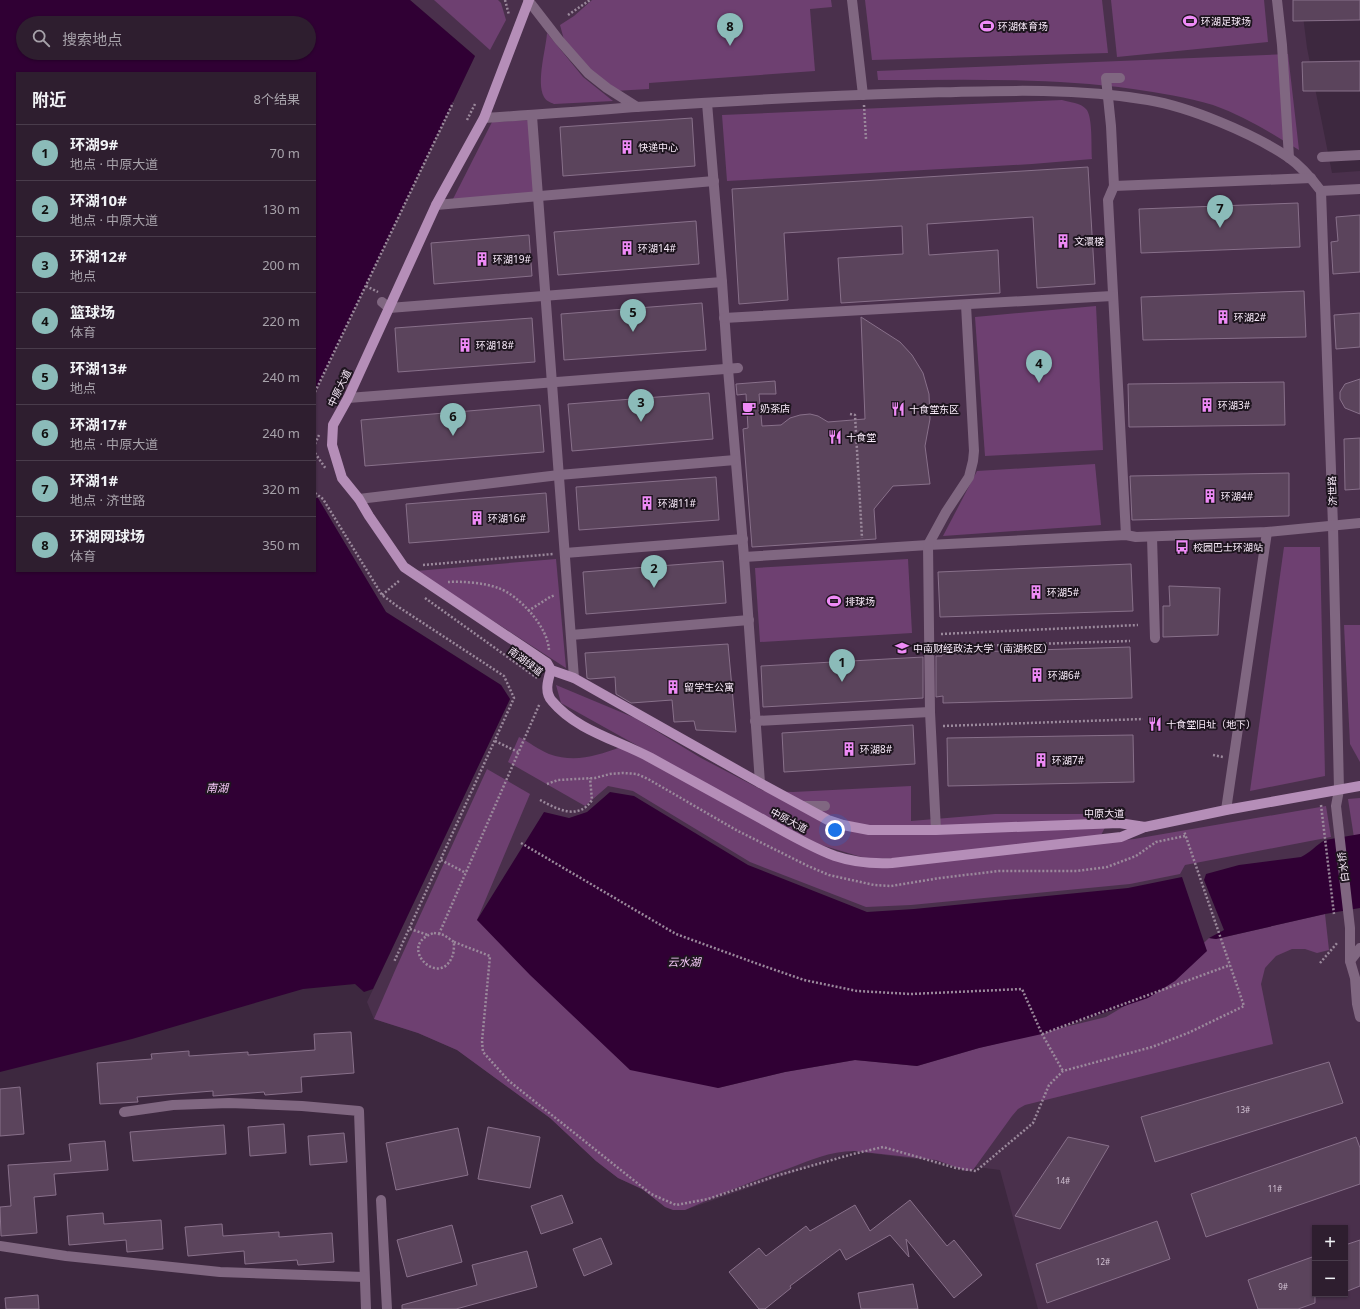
<!DOCTYPE html>
<html lang="zh">
<meta charset="utf-8">
<style>
body{margin:0;font-family:"Noto Sans","Noto Sans SC",sans-serif;background:#3a2b3b;color:#f1f3f6}
.controls{position:absolute;right:12px;bottom:12px;display:grid;overflow:hidden;border-radius:0px;box-shadow:0 1px 3px #0004}
.controls button{width:36px;height:36px;display:grid;place-items:center;padding:0;border:0;border-bottom:1px solid #493c4b;background:#2e1e2f;color:#f1f3f6;font:20px sans-serif}
.you{position:absolute;left:835px;top:830px;width:14px;height:14px;margin:-10px;border:3px solid #fff;border-radius:50%;background:#1a73e8;box-shadow:0 0 0 6px #1a73e833}
.badge{display:grid;place-items:center;width:26px;height:26px;border-radius:50%;background:#8bbbb9;color:#111;font-size:13px;font-weight:700}
.pin{position:absolute;translate:-50% -33px;filter:drop-shadow(0 1px 2px #0008)}
.pin::after{content:'';position:absolute;top:21px;width:14px;height:12px;background:inherit;clip-path:polygon(0 0,100% 0,50% 100%)}
.list{margin:0;padding:0;list-style:none}
h2{display:flex;justify-content:space-between;align-items:center;height:52px;margin:0;padding:0 16px;font-size:17px}
h2 small{font-size:13px;font-weight:400;color:#a7a2aa}
.list li{display:grid;grid-template-columns:26px 1fr auto;gap:12px;align-items:center;box-sizing:border-box;height:56px;padding:0 16px;border-top:1px solid #493c4b}
.list b{display:block;font-size:15px;white-space:nowrap}
.list p{margin:0;font-size:13px;white-space:nowrap;color:#a7a2aa}
.list em{font-size:13px;font-style:normal;color:#a7a2aa}
.icon{flex:none;width:22px;height:22px;fill:none;stroke:currentColor;stroke-width:2;stroke-linecap:round;stroke-linejoin:round}
.map{position:relative;flex:none;width:1360px;height:1309px;overflow:hidden}
.search{position:absolute;background:#2e1e2f;box-shadow:0 1px 3px #0004;left:16px;top:16px;width:300px;height:44px;display:flex;align-items:center;gap:10px;box-sizing:border-box;padding:0 14px;border-radius:22px;color:#a7a2aa;font-size:15px}
.panel{position:absolute;background:#2e1e2f;box-shadow:0 1px 3px #0004;left:16px;top:72px;width:300px;height:500px;border-radius:0px}
.map>svg:first-child{display:block}
.built{fill:#4a304c;fill-rule:evenodd}
.green{fill:#6e4071}
.water{fill:#300034;fill-rule:evenodd}
.building{fill:#5b445c;stroke:#88708a}
.lines{fill:none;stroke-linecap:round;stroke-linejoin:round}
.path{stroke:#9b899c;stroke-width:2.5;stroke-dasharray:2 2;stroke-linecap:butt}
.minor{stroke:#806781;stroke-width:10}
.major{stroke:#b58eb8;stroke-width:10}
.labels{text-anchor:middle;stroke-width:4;stroke-linejoin:round;paint-order:stroke}
.number-label{font-size:8px;fill:#d3c3d4}
.poi-label{font-size:10px;fill:#fbedfc;stroke:#1e151f;text-anchor:start}
.street-label{font-size:10px;fill:#fbedfc;stroke:#1e151f}
.water-label{font-size:11px;font-style:italic;fill:#f5c8f8;stroke:#1e151f}
</style>
<div class="map">
<svg width="1360" height="1309" viewBox="0 0 1360 1309">
<rect width="100%" height="100%" fill="#3d283f"/>
<path class="built" d="M 410,0 L 1301,0 L 1307,48 L 1332,173 L 1360,171 L 1360,1309 L 1038,1309 L 1000,1170 L 854,1151 L 685,1210 L 618,1178 L 596,1161 L 550,1118 L 457,1050 L 418,1033 L 374,1019 L 367,1002 L 510,699 L 501,685 L 386,612 L 318,499 L 315,498 L 315,393 L 475,56 ZM 1315,1228 L 1345,1228 L 1345,1294 L 1315,1294 Z"/>
<g class="green">
<polygon points="434,0 498,0 501,3 506,20 490,50"/>
<polygon points="592,0 831,0 832,7 810,9 815,71 649,83 649,89 614,91 566,47 560,25 574,16"/>
<polygon points="865,0 1102,0 1108,53 872,60"/>
<polygon points="1111,0 1264,0 1268,42 1117,57"/>
<path d="M 547,33 L 583,77 L 613,101 L 554,104 C 550,102 546,101 544,97 C 536,82 546,49 547,33 Z"/>
<path d="M 1288,54 L 1299,150 C 1271,133 1244,116 1213,105 C 1187,97 1159,93 1133,89 C 1048,77 963,80 878,80 L 877,71 Z"/>
<path d="M 1062,100 C 1069,102 1081,103 1086,109 C 1093,116 1091,148 1092,159 L 1032,164 L 727,181 L 722,115 Z"/>
<polygon points="530,120 534,194 452,201 492,122"/>
<polygon points="1096,306 1103,450 985,456 975,317"/>
<polygon points="1095,464 1101,525 943,536 977,471"/>
<polygon points="1284,547 1320,547 1325,776 1250,791"/>
<polygon points="556,559 566,668 416,571"/>
<polygon points="908,559 912,633 760,642 755,568"/>
<polygon points="1344,625 1360,625 1360,762 1350,744"/>
<polygon points="556,685 635,718 701,758 764,791 793,792 911,786 911,821 995,814 1112,814 1100,837 921,857 868,859 821,845 776,823 561,703"/>
<path d="M 519,737 C 529,742 539,750 549,754 C 575,763 596,756 621,747 L 824,856 L 836,861 L 963,859 L 1134,839 L 1326,806 L 1331,837 L 1185,865 L 1180,874 L 1130,884 L 911,905 L 866,907 L 750,862 L 633,791 L 608,786 L 585,806 L 508,762 Z"/>
<path d="M 487,769 L 530,794 L 477,920 L 718,1088 L 785,1072 L 855,1060 L 917,1066 L 979,1048 L 1106,1017 L 1160,985 L 1209,938 L 1216,939 L 1325,914 L 1329,950 L 1317,953 L 1305,949 L 1292,949 L 1276,956 L 1265,968 L 1261,984 L 1273,1044 L 1025,1105 L 1018,1109 L 1012,1116 L 973,1170 L 966,1171 L 936,1160 L 854,1151 C 830,1151 809,1161 787,1169 C 752,1181 718,1195 685,1210 L 673,1210 L 665,1207 L 642,1189 L 618,1178 L 596,1161 L 550,1118 L 457,1050 L 418,1033 L 374,1019 L 397,966 Z"/>
<polygon points="1360,798 1360,876 1348,799"/>
</g>
<g class="water">
<path d="M 0,0 L 410,0 L 475,56 L 315,392 L 315,73 L 17,73 L 17,571 L 315,571 L 315,498 L 318,498 L 386,612 L 501,685 L 510,699 L 373,989 L 364,992 L 355,984 L 303,989 L 132,1039 L 0,1072 ZM 23,23 L 309,23 L 309,53 L 23,53 Z"/>
<polygon points="610,792 634,796 748,865 867,912 914,909 1128,888 1182,877 1207,951 1175,981 1148,998 1042,1034 979,1048 917,1066 855,1060 785,1072 718,1088 630,1070 530,975 477,920 544,812 569,818 587,812"/>
<path d="M 1360,834 L 1360,908 L 1325,914 L 1216,939 L 1209,938 L 1224,930 L 1204,880 L 1206,874 L 1239,865 L 1301,857 C 1310,853 1316,845 1325,840 Z"/>
</g>
<g class="building">
<polygon points="1293,0 1360,0 1360,20 1293,21"/>
<polygon points="1360,61 1360,91 1303,91 1302,62"/>
<polygon points="692,118 695,166 563,176 560,127"/>
<polygon points="1088,167 1095,284 1037,288 1033,217 927,224 929,255 998,250 1000,293 841,303 838,258 903,254 902,226 784,233 788,300 739,304 732,189"/>
<polygon points="1298,203 1300,247 1141,253 1139,209"/>
<polygon points="1360,215 1360,272 1333,274 1331,242 1338,241 1336,217"/>
<polygon points="696,221 699,264 558,275 554,232"/>
<polygon points="529,235 532,276 434,284 431,243"/>
<polygon points="1304,291 1306,337 1143,340 1141,297"/>
<polygon points="702,303 706,350 564,360 561,314"/>
<polygon points="1360,313 1360,347 1336,349 1334,315"/>
<polygon points="861,317 900,342 912,355 923,373 929,394 930,419 925,446 930,484 893,486 874,509 876,539 752,547 743,429 748,428 746,394 737,395 736,384 775,381 776,394 759,394 762,426 781,425 790,418 800,415 810,414 818,416 828,422 865,419"/>
<polygon points="532,318 535,362 398,372 395,328"/>
<polygon points="1360,379 1360,414 1345,408 1340,399 1340,392 1345,384"/>
<polygon points="1284,382 1285,425 1129,427 1128,384"/>
<polygon points="709,393 713,439 572,451 568,404"/>
<polygon points="540,405 544,452 365,466 361,420"/>
<polygon points="1360,438 1360,489 1345,490 1344,439"/>
<polygon points="1289,473 1289,516 1132,520 1130,476"/>
<polygon points="716,477 719,520 579,530 576,487"/>
<polygon points="546,493 549,532 409,543 406,504"/>
<polygon points="723,561 726,603 586,614 583,572"/>
<polygon points="1131,564 1133,611 940,617 938,572"/>
<polygon points="1169,586 1220,588 1218,635 1163,637 1163,606 1170,606"/>
<polygon points="728,644 736,732 696,730 694,721 674,722 672,700 631,703 616,694 615,677 590,679 587,678 585,653"/>
<polygon points="1130,647 1132,698 943,703 943,696 936,697 936,656 942,656 942,653"/>
<polygon points="923,657 923,698 763,707 761,666"/>
<polygon points="913,725 915,764 784,772 782,733"/>
<polygon points="1133,735 1134,782 948,786 947,738"/>
<polygon points="351,1032 354,1073 301,1077 302,1092 265,1095 264,1092 213,1096 213,1091 137,1097 138,1102 100,1104 97,1063 152,1059 151,1054 189,1051 189,1056 248,1052 248,1055 315,1050 314,1034"/>
<polygon points="1329,1062 1343,1103 1155,1162 1141,1117"/>
<polygon points="20,1087 24,1134 0,1136 0,1089"/>
<polygon points="284,1124 286,1153 250,1156 248,1127"/>
<polygon points="224,1125 226,1154 133,1161 130,1132"/>
<polygon points="488,1127 540,1137 530,1188 478,1179"/>
<polygon points="458,1128 468,1175 396,1190 386,1143"/>
<polygon points="344,1133 347,1162 310,1165 308,1136"/>
<polygon points="1068,1137 1109,1146 1060,1229 1015,1216"/>
<polygon points="1356,1137 1360,1148 1360,1184 1206,1237 1191,1194"/>
<polygon points="105,1141 108,1170 54,1174 56,1195 34,1197 37,1233 1,1236 0,1207 11,1206 8,1165 71,1161 69,1144"/>
<polygon points="562,1195 573,1223 541,1234 531,1206"/>
<polygon points="910,1200 947,1246 954,1240 982,1275 954,1298 906,1239 909,1257 890,1235 846,1260 840,1249 790,1286 791,1288 765,1309 759,1309 729,1272 759,1248 766,1256 806,1226 810,1231 855,1205 870,1231"/>
<polygon points="103,1213 104,1224 161,1220 163,1249 127,1252 126,1240 69,1245 67,1216"/>
<polygon points="1157,1221 1170,1259 1047,1303 1036,1264"/>
<polygon points="222,1224 223,1236 279,1232 279,1237 332,1233 334,1262 298,1265 297,1260 245,1264 244,1251 188,1256 185,1227"/>
<polygon points="452,1225 462,1262 407,1277 397,1240"/>
<polygon points="601,1238 612,1264 584,1276 573,1249"/>
<polygon points="1360,1240 1360,1286 1345,1292 1345,1245"/>
<polygon points="527,1251 537,1287 456,1309 402,1309 402,1305 477,1285 472,1265"/>
<polygon points="1315,1256 1315,1303 1298,1309 1258,1309 1248,1280"/>
<polygon points="913,1284 918,1309 861,1309 858,1293"/>
<polygon points="38,1295 39,1309 6,1309 5,1298"/>
</g>
<g class="lines">
<g class="path">
<polyline points="505,0 509,15"/>
<polyline points="568,15 590,0"/>
<polyline points="864,105 866,139"/>
<polyline points="467,120 475,104"/>
<polyline points="366,286 378,292"/>
<polyline points="315,392 453,103"/>
<polyline points="850,414 855,415 862,538"/>
<polyline points="315,444 319,435"/>
<polyline points="315,453 326,469"/>
<polyline points="315,493 323,499 382,595 397,606 504,676 514,698 394,962"/>
<polyline points="423,565 553,554"/>
<path d="M 448,582 C 461,581 486,583 498,588 C 519,595 549,628 549,651"/>
<polyline points="382,595 400,580"/>
<polyline points="425,598 537,678"/>
<polyline points="528,611 550,597 555,595"/>
<polyline points="941,634 1138,625"/>
<polyline points="941,647 1130,641"/>
<polyline points="943,726 1143,719"/>
<polyline points="495,741 518,752"/>
<polyline points="1213,755 1223,757"/>
<polyline points="547,784 558,780 595,778 610,774 623,773 637,774 648,779 738,831 808,866 829,875 874,885 891,886 940,878 999,871 1077,871 1107,867 1136,856 1156,842 1185,836"/>
<path d="M 540,800 C 557,809 578,821 592,800 L 590,778"/>
<polyline points="1321,805 1334,914"/>
<polyline points="521,843 676,934 758,964 804,980 857,991 911,994 1022,989 1042,1034 1063,1071"/>
<polyline points="441,860 466,873"/>
<polyline points="410,929 428,935"/>
<path d="M 434,933 L 444,935 L 454,942 C 454,947 454,953 452,957 C 439,989 395,945 434,933 Z"/>
<polyline points="439,934 540,703"/>
<polyline points="454,942 490,956 482,1041 483,1052 509,1081 651,1194 676,1205 708,1199 779,1175 853,1154 883,1147 956,1168 976,1171 1033,1123 1049,1085 1063,1071 1152,1047 1188,1033 1244,1006 1184,831"/>
<polyline points="1320,963 1338,942"/>
<polyline points="1042,1034 1230,965"/>
</g>
<g class="minor">
<polyline points="528,0 559,40 588,73 607,88 637,107"/>
<polyline points="852,0 863,95"/>
<polyline points="1277,0 1282,45 1289,158"/>
<polyline points="1120,78 1106,78 1111,126 1114,186 1108,200 1126,535"/>
<polyline points="707,103 722,282 728,369 744,557 760,783"/>
<polyline points="532,116 574,678"/>
<path d="M 484,118 C 535,115 585,111 636,107 C 728,101 821,96 914,93 C 992,91 1070,87 1148,100 C 1190,107 1252,133 1288,157 C 1301,166 1312,179 1321,191"/>
<polyline points="1322,157 1360,155"/>
<polyline points="1114,186 1311,178"/>
<polyline points="1321,191 1333,526 1339,790 1336,806 1350,928 1350,961 1355,978 1357,1004 1360,1017"/>
<polyline points="1321,191 1360,189"/>
<polyline points="436,205 714,181"/>
<polyline points="382,302 389,308 722,282"/>
<polyline points="724,318 1112,296"/>
<polyline points="348,398 738,368"/>
<polyline points="359,499 559,475 735,460"/>
<polyline points="1152,537 1155,638"/>
<polyline points="565,553 743,539"/>
<polyline points="744,557 928,545 1126,535 1136,537 1267,532 1360,523"/>
<polyline points="571,635 749,620"/>
<polyline points="755,721 930,712"/>
<polyline points="803,806 825,806"/>
<polyline points="1226,810 1267,532"/>
<polyline points="936,830 930,712 928,545 946,512 969,477 973,461 974,451 966,305"/>
<polyline points="1350,961 1360,948"/>
<polyline points="124,1112 173,1105 229,1103 302,1106 359,1111 366,1309"/>
<polyline points="381,1200 387,1309"/>
<polyline points="0,1246 66,1256 220,1272 364,1277"/>
</g>
<g class="major">
<polyline points="529,0 484,118 436,205 348,398 333,425 332,445 342,478 359,499 369,516 404,567 547,663 551,670 574,678 760,783 828,820 843,825 869,830 936,830 1119,823 1145,827"/>
<path d="M 551,670 C 548,680 544,692 552,701 C 577,731 618,740 651,758 C 688,778 725,799 762,819 C 785,832 811,847 835,856 C 853,862 873,864 892,863 L 1121,837 L 1145,827 L 1226,810 L 1360,786"/>
</g>
</g>
<defs>
<symbol id="stadium-bare" viewBox="-9 -9 18 18"><path d="M0-5a6.5 5 0 1 0 0 10a6.5 5 0 1 0 0-10ZM-3.5-1.8h7v3.6h-7Z" fill="#ef8bf7" stroke="#1e151f" stroke-width="2.5" paint-order="stroke"/></symbol>
<symbol id="building-bare" viewBox="-9 -9 18 18"><path d="M-4-6H4V6H1V3H-1V6H-4ZM-2.5-4.3h1.7v1.8h-1.7ZM.8-4.3h1.7v1.8H.8ZM-2.5-1h1.7V.8h-1.7ZM.8-1h1.7V.8H.8Z" fill="#ef8bf7" stroke="#1e151f" stroke-width="2.5" paint-order="stroke"/></symbol>
<symbol id="cafe-bare" viewBox="-9 -9 18 18"><path d="M-5.5-4.5H6V0H3Q3 3.5 0 3.5H-2.5Q-5.5 3.5-5.5 0ZM3-3.2v2h1.7v-2ZM-6 4.5H4V6H-6Z" fill="#ef8bf7" stroke="#1e151f" stroke-width="2.5" paint-order="stroke"/></symbol>
<symbol id="restaurant-bare" viewBox="-9 -9 18 18"><path d="M-5-6h1v4h1v-4h1v4h1v-4h1v5L-1.5 .5V6h-2V.5L-5-1ZM5-6V6H3V1.5H1.5Q1.5-4 5-6Z" fill="#ef8bf7" stroke="#1e151f" stroke-width="2.5" paint-order="stroke"/></symbol>
<symbol id="bus-bare" viewBox="-9 -9 18 18"><path d="M-5-6H5V4H4V6H2V4H-2V6H-4V4H-5ZM-3.5-4V0h7V-4ZM-3.5 1.2v1.5H-2V1.2ZM2 1.2v1.5H3.5V1.2Z" fill="#ef8bf7" stroke="#1e151f" stroke-width="2.5" paint-order="stroke"/></symbol>
<symbol id="university-bare" viewBox="-9 -9 18 18"><path d="M0-5L7-2L0 1L-7-2ZM-4 1L0 2.5L4 1V4Q0 6-4 4Z" fill="#ef8bf7" stroke="#1e151f" stroke-width="2.5" paint-order="stroke"/></symbol>
</defs>
<g fill-rule="evenodd">
<use href="#stadium-bare" x="1180" y="11" width="20" height="20"/>
<use href="#stadium-bare" x="977" y="16" width="20" height="20"/>
<use href="#building-bare" x="617" y="137" width="20" height="20"/>
<use href="#building-bare" x="1053" y="231" width="20" height="20"/>
<use href="#building-bare" x="617" y="238" width="20" height="20"/>
<use href="#building-bare" x="472" y="249" width="20" height="20"/>
<use href="#building-bare" x="1213" y="307" width="20" height="20"/>
<use href="#building-bare" x="455" y="335" width="20" height="20"/>
<use href="#building-bare" x="1197" y="395" width="20" height="20"/>
<use href="#cafe-bare" x="739" y="398" width="20" height="20"/>
<use href="#restaurant-bare" x="888" y="399" width="20" height="20"/>
<use href="#restaurant-bare" x="825" y="427" width="20" height="20"/>
<use href="#building-bare" x="1200" y="486" width="20" height="20"/>
<use href="#building-bare" x="637" y="493" width="20" height="20"/>
<use href="#building-bare" x="467" y="508" width="20" height="20"/>
<use href="#bus-bare" x="1172" y="537" width="20" height="20"/>
<use href="#building-bare" x="1026" y="582" width="20" height="20"/>
<use href="#stadium-bare" x="824" y="591" width="20" height="20"/>
<use href="#university-bare" x="892" y="638" width="20" height="20"/>
<use href="#building-bare" x="1027" y="665" width="20" height="20"/>
<use href="#building-bare" x="663" y="677" width="20" height="20"/>
<use href="#restaurant-bare" x="1145" y="714" width="20" height="20"/>
<use href="#building-bare" x="839" y="739" width="20" height="20"/>
<use href="#building-bare" x="1031" y="750" width="20" height="20"/>
</g>
<g class="labels">
<g class="number-label">
<text x="1243" y="1113">13#</text>
<text x="1063" y="1184">14#</text>
<text x="1275" y="1192">11#</text>
<text x="1103" y="1265">12#</text>
<text x="1283" y="1290">9#</text>
</g>
<g class="poi-label">
<text x="1201" y="25">环湖足球场</text>
<text x="998" y="30">环湖体育场</text>
<text x="638" y="151">快递中心</text>
<text x="1074" y="245">文澴楼</text>
<text x="638" y="252">环湖14#</text>
<text x="493" y="263">环湖19#</text>
<text x="1234" y="321">环湖2#</text>
<text x="476" y="349">环湖18#</text>
<text x="1218" y="409">环湖3#</text>
<text x="760" y="412">奶茶店</text>
<text x="909" y="413">十食堂东区</text>
<text x="846" y="441">十食堂</text>
<text x="1221" y="500">环湖4#</text>
<text x="658" y="507">环湖11#</text>
<text x="488" y="522">环湖16#</text>
<text x="1193" y="551">校园巴士环湖站</text>
<text x="1047" y="596">环湖5#</text>
<text x="845" y="605">排球场</text>
<text x="913" y="652">中南财经政法大学（南湖校区）</text>
<text x="1048" y="679">环湖6#</text>
<text x="684" y="691">留学生公寓</text>
<text x="1166" y="728">十食堂旧址（地下）</text>
<text x="860" y="753">环湖8#</text>
<text x="1052" y="764">环湖7#</text>
</g>
<g class="street-label">
<text transform="translate(339 388) rotate(-64)" y="4">中原大道</text>
<text transform="translate(1332 491) rotate(-92)" y="4">济世路</text>
<text transform="translate(526 661) rotate(37)" y="4">南湖绿道</text>
<text x="1104" y="817">中原大道</text>
<text transform="translate(789 820) rotate(28)" y="4">中原大道</text>
<text transform="translate(1343 867) rotate(-97)" y="4">白水桥</text>
</g>
<g class="water-label">
<text x="217" y="792">南湖</text>
<text x="684" y="966">云水湖</text>
</g>
</g>
</svg>
<div class="controls">
<button>+</button>
<button>−</button>
</div>
<div class="you"></div>
<div class="pin badge" style="left:842px;top:682px">1</div>
<div class="pin badge" style="left:654px;top:588px">2</div>
<div class="pin badge" style="left:641px;top:422px">3</div>
<div class="pin badge" style="left:1039px;top:383px">4</div>
<div class="pin badge" style="left:633px;top:332px">5</div>
<div class="pin badge" style="left:453px;top:436px">6</div>
<div class="pin badge" style="left:1220px;top:228px">7</div>
<div class="pin badge" style="left:730px;top:46px">8</div>
<div class="search"><svg class="icon" aria-label="search" viewBox="0 0 24 24"><circle cx="10" cy="10" r="6"/><path d="M15 15l6 6"/></svg>搜索地点</div>
<section class="panel">
<h2>附近<small>8个结果</small></h2>
<ul class="list">
<li><span class="badge">1</span><div><b>环湖9#</b><p>地点 · 中原大道</p></div><em>70 m</em></li>
<li><span class="badge">2</span><div><b>环湖10#</b><p>地点 · 中原大道</p></div><em>130 m</em></li>
<li><span class="badge">3</span><div><b>环湖12#</b><p>地点</p></div><em>200 m</em></li>
<li><span class="badge">4</span><div><b>篮球场</b><p>体育</p></div><em>220 m</em></li>
<li><span class="badge">5</span><div><b>环湖13#</b><p>地点</p></div><em>240 m</em></li>
<li><span class="badge">6</span><div><b>环湖17#</b><p>地点 · 中原大道</p></div><em>240 m</em></li>
<li><span class="badge">7</span><div><b>环湖1#</b><p>地点 · 济世路</p></div><em>320 m</em></li>
<li><span class="badge">8</span><div><b>环湖网球场</b><p>体育</p></div><em>350 m</em></li>
</ul>
</section>
</div>
